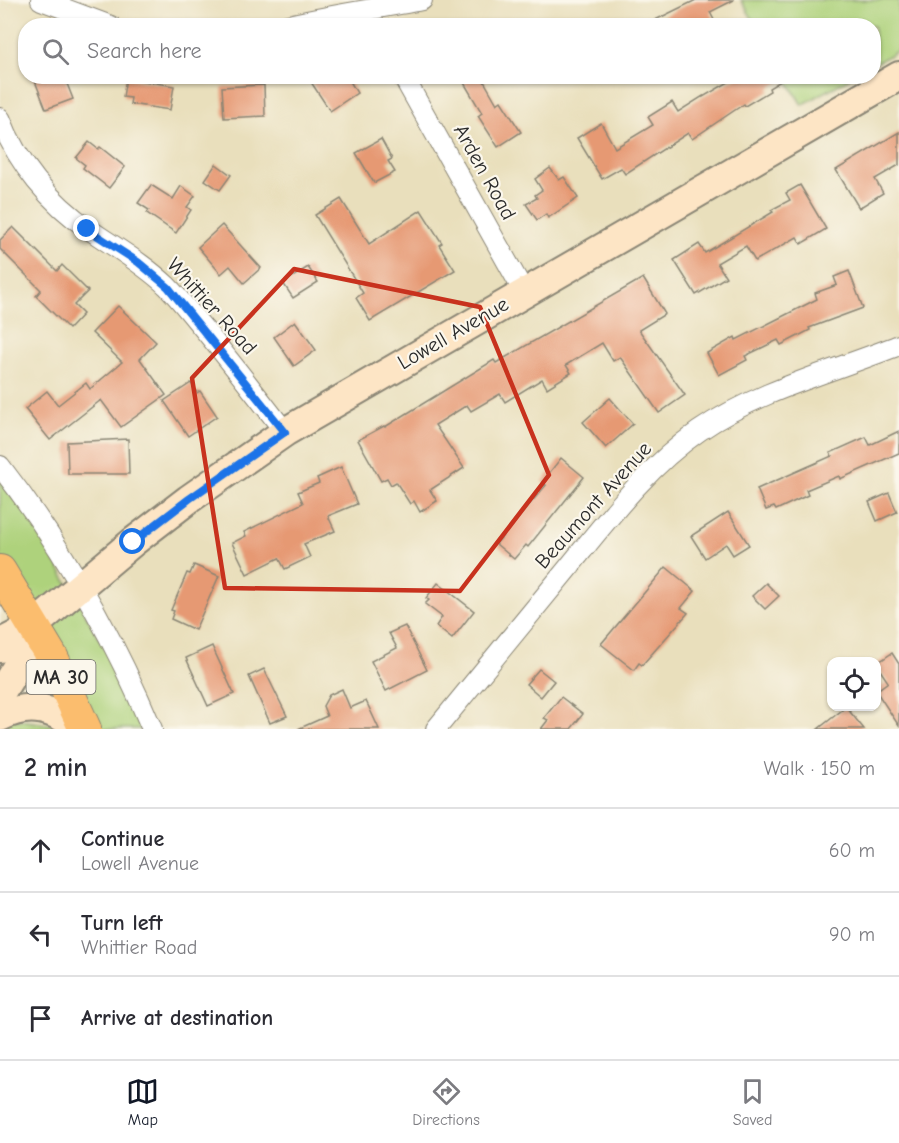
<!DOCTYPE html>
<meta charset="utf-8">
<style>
body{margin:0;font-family:"Comic Neue",sans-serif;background:#f2f2f3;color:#2b2b33}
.controls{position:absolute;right:18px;bottom:18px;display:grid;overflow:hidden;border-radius:12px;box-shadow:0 2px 4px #0004}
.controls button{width:54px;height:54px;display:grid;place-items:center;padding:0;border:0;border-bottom:2px solid #e1e1e2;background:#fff;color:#2b2b33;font:30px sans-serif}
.stop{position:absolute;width:18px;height:18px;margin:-14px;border:4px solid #1a73e8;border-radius:50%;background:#fff}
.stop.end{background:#1a73e8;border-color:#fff;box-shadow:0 2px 6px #0008}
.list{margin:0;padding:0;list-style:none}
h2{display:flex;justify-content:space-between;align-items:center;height:78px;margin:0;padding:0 24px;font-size:26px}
h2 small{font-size:20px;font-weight:400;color:#7c7c81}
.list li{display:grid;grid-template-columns:39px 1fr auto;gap:18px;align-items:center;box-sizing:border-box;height:84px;padding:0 24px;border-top:2px solid #e1e1e2}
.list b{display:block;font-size:22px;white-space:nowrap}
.list p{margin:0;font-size:20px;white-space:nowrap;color:#7c7c81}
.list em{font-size:20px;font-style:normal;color:#7c7c81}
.icon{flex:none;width:33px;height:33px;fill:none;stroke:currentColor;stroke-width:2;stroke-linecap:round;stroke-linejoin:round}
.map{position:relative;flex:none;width:899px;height:729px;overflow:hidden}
.search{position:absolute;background:#fff;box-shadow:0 2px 4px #0004;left:18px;right:18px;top:18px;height:66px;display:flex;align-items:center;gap:15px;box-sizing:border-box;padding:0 21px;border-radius:24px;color:#7c7c81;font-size:22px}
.sheet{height:330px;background:#fff}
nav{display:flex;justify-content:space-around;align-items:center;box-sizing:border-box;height:84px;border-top:2px solid #e1e1e2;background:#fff;font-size:16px;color:#7c7c81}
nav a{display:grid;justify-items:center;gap:3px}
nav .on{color:#111827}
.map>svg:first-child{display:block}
.green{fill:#aed27c;stroke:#6c7e54;stroke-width:1.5}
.building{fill:#e69973}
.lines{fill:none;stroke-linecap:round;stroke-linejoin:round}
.street-casing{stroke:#8a8574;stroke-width:22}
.secondary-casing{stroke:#8a8574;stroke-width:32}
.primary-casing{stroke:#8a8574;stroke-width:34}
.street{stroke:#fff;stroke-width:20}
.secondary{stroke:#fde5c5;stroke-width:28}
.primary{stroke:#fbbd6e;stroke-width:32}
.route{stroke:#1a73e8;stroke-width:8}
.marked{fill:none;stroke:#c8321e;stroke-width:4.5;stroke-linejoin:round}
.labels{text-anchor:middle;stroke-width:4.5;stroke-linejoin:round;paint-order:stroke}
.shield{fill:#fbf7ec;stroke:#696865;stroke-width:1.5}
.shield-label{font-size:20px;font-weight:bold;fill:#2b2b2b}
.street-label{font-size:21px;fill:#2b2b2b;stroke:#fbf7ec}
</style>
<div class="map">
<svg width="899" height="729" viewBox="0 0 899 729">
<rect width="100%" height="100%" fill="#fbf7ec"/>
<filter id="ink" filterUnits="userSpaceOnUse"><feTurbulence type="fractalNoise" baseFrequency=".0167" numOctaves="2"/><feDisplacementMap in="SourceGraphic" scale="12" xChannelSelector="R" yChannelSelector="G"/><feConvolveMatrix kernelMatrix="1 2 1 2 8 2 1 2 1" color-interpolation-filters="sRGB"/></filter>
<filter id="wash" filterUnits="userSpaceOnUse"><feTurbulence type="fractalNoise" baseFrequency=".008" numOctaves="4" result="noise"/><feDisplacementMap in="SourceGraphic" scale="24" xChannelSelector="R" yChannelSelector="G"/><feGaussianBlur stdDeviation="1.35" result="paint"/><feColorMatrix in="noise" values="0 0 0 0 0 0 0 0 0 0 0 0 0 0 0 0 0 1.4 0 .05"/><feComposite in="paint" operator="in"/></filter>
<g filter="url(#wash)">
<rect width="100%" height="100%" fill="#e9dfbc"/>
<g class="green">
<polygon points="741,0 899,0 899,50 874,64 874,26 756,25"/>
<polygon points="785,77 852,77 802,105"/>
<polygon points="0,466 152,729 85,729 0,571"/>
<polygon points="0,717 80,729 0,729"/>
</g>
<g id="blocks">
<g class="building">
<polygon points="696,0 734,0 710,12 717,26 643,26"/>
<polygon points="33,76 64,76 73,99 46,109"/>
<polygon points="307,76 347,76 357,93 330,111"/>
<polygon points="460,76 481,76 497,104 501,101 521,132 498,147 478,116 482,113"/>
<polygon points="739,76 789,76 769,88 770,91 745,106 744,104 692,139 688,133 625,174 621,168 602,179 577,138 601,123 615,148 653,125 648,117 672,102 678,112 703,96 703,97"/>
<polygon points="126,78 174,86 170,110 130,104 131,98 123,97"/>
<polygon points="264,85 265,116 224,118 222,87"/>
<polygon points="899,132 899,165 875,179 883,193 859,208 836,170"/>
<polygon points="381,139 392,159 388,161 395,172 374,183 356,153"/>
<polygon points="89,142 98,149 100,147 125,167 109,188 83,168 85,165 76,158"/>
<polygon points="216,164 231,175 220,190 205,180"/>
<polygon points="550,168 559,180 564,177 578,198 548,218 546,214 537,220 526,204 537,198 535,195 542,190 535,179"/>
<polygon points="151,185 173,199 181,186 195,196 187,207 191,210 176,233 147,213 149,210 138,203"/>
<polygon points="800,185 826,229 801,244 797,237 755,261 746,246 717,263 726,277 696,295 674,260 699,244 705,253 773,212 771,210 790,200 786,193"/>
<polygon points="341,199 369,244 421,210 442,243 439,245 455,270 370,321 356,298 363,293 315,215"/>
<polygon points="222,225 261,268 244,283 230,266 221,274 198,247"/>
<polygon points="13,227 57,271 62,265 88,291 74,305 83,314 69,329 36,296 41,290 0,249 0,240"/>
<polygon points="308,267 318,282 293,298 283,283"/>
<polygon points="849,271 863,308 809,328 810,330 781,345 778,340 745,356 747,360 719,375 707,353 735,337 736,340 817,299 815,293 837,285 834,277"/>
<polygon points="643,278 665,314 639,330 685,395 659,413 620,357 613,361 602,343 566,365 571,373 547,388 542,379 505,402 500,394 471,411 467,405 435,425 464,468 430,490 437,501 420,512 414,501 410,504 396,482 391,485 387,478 381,481 358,440 384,426 385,427 494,360 496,363"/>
<polygon points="118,306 156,342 140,359 166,395 121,427 101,400 50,440 25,409 47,391 58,405 86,383 90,389 122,362 92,333"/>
<polygon points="295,321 316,350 294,366 274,337"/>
<polygon points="191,383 197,393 200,391 217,416 188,436 164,401"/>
<polygon points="610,398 633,424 606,448 583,422"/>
<polygon points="899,431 899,453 840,479 839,476 806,490 808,495 776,510 774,507 766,510 757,489 832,456 830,453 866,437 870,445"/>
<polygon points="128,439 129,474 68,474 67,442"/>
<polygon points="561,458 584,477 528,547 526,545 514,559 496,544 546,485 542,482"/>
<polygon points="341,467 357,504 328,516 335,531 304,544 310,557 285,569 279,558 247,574 232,543 246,536 244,532 303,503 298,492 319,483 317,478"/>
<polygon points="889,493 897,512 877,521 869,502"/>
<polygon points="728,512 749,545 733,555 726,544 705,558 691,536"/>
<polygon points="194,565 219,576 195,630 171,619 174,611 171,610 187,573 190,574"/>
<polygon points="666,567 695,591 681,608 688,613 642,665 639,663 634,670 601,644"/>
<polygon points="438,583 474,611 452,639 436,626 442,617 425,604 429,600 426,598"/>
<polygon points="766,583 779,596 765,609 752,596"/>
<polygon points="405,626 427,670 386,691 371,661 397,648 389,633"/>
<polygon points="212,646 234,694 208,706 186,658"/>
<polygon points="892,653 899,664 899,726 876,691 888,682 876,664"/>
<polygon points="264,669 287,716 270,723 249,676"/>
<polygon points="539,669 554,681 541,697 526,684"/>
<polygon points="342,689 350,708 366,701 379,729 298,729 327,716 323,706 329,695"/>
<polygon points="561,697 583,714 571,729 541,729 548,720 544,718"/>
<polygon points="846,707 864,729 818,729"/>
</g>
</g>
</g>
<g filter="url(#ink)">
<use href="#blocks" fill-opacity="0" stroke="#8a8574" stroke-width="1.5"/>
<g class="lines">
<defs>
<g id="street">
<polyline points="41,0 111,26"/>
<path d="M 284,26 C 330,15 376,9 422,0"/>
<polyline points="403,76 524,292"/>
<path d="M 0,118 C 17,163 50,203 90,230 C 116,248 144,264 167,286 C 180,299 191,314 203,328 C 231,362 258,397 285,432"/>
<path d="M 0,466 C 62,546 113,636 152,729"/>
<path d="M 436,729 C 480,675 524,621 568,568 C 608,519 647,467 699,431 C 757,391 834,371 899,345"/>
</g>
<g id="secondary">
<polyline points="0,648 5,641 32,627 133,542 189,499 285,432 899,76"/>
<polyline points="0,694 24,655 32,627"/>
<path d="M 0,717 C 30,701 55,709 80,729"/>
</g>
<polyline id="primary" points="0,571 52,657 85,729"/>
</defs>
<use href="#street" class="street-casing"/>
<use href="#secondary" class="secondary-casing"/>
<use href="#primary" class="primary-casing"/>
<use href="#street" class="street"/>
<use href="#secondary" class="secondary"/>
<use href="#primary" class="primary"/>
</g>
</g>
<g class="lines" filter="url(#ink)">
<polyline class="route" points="87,229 138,262 168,287 285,432 189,499 133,542"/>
</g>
<path class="marked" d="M 294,269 L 480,307 L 549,475 L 460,591 L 225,588 L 192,378 Z"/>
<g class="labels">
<rect class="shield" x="26.5" y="660" width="69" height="34" rx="4.5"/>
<g class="shield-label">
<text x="61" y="684">MA 30</text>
</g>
<g class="street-label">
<text transform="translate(485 172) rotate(61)" y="7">Arden Road</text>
<text transform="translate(212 306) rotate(48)" y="7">Whittier Road</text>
<text transform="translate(453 333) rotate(-30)" y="7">Lowell Avenue</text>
<text transform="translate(593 505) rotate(-48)" y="7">Beaumont Avenue</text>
</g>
</g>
</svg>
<div class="controls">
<button><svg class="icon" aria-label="locate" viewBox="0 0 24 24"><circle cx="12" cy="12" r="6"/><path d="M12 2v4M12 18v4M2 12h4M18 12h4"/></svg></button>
</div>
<div class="stop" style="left:133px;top:542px"></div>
<div class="stop end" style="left:87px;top:229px"></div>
<div class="search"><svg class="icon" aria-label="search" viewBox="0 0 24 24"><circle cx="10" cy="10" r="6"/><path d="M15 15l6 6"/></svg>Search here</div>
</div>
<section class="sheet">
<h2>2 min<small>Walk · 150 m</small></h2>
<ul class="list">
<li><svg class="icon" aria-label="ahead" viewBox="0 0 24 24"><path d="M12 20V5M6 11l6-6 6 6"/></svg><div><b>Continue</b><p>Lowell Avenue</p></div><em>60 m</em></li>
<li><svg class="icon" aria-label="left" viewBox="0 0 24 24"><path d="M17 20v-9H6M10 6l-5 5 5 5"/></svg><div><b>Turn left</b><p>Whittier Road</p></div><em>90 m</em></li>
<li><svg class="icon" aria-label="arrive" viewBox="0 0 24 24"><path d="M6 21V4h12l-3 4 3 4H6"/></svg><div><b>Arrive at destination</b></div></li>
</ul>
</section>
<nav>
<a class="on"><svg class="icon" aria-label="map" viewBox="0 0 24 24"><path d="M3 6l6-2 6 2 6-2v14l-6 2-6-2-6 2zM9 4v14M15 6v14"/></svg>Map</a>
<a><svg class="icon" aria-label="directions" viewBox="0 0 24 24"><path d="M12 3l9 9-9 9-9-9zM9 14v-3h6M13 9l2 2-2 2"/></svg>Directions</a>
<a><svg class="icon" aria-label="saved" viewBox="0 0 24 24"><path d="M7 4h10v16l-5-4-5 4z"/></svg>Saved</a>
</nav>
